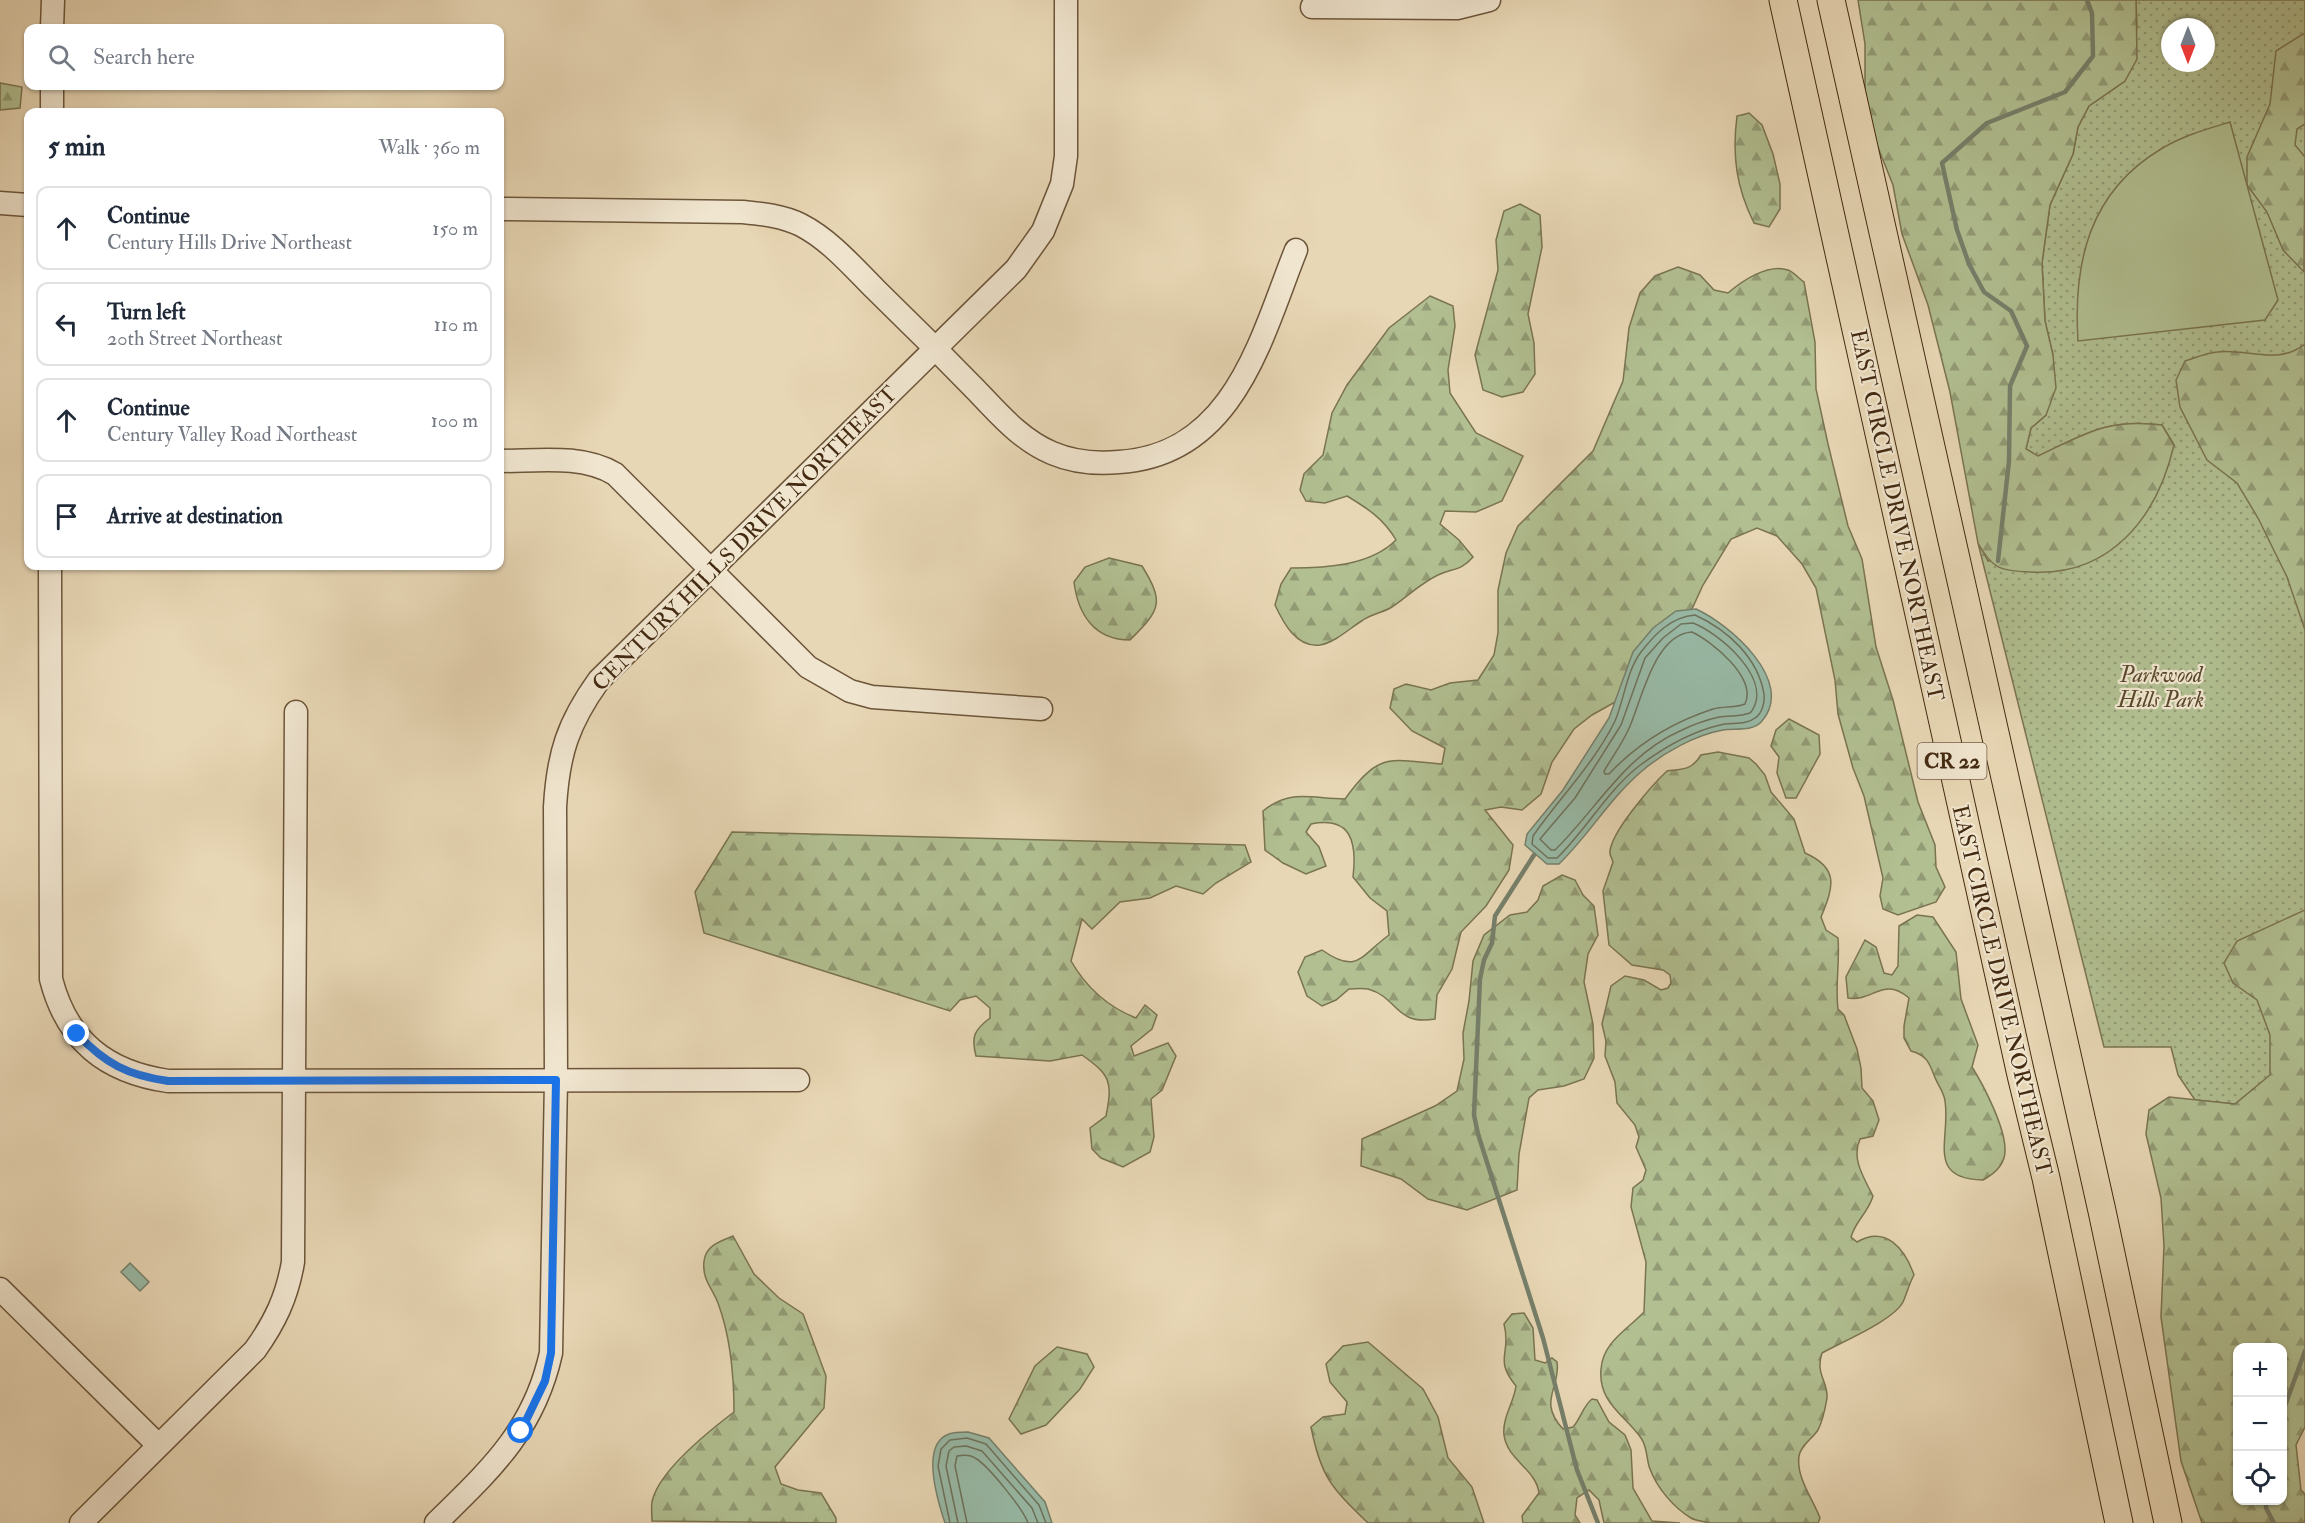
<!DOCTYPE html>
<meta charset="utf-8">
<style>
body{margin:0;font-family:"IM FELL Double Pica",serif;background:#f6f6f7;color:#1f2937}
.controls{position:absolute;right:18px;bottom:18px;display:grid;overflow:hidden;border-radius:12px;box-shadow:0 2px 4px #0004}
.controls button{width:54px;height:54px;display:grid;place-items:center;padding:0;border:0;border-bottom:2px solid #e0e1e3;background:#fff;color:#1f2937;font:30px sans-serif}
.compass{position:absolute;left:2161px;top:18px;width:54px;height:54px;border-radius:50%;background:#fff;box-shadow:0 2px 4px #0004;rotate:180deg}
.stop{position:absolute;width:18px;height:18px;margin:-14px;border:4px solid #1a73e8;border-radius:50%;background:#fff}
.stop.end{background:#1a73e8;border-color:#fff;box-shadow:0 2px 6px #0008}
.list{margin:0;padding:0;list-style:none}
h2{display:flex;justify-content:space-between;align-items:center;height:78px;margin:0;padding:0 24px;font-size:26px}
h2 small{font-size:20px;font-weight:400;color:#747a83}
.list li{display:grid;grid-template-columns:39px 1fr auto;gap:18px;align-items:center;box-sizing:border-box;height:84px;margin:0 12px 12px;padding:0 12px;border:2px solid #e0e1e3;border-radius:12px}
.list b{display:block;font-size:22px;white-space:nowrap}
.list p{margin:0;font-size:20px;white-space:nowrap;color:#747a83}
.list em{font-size:20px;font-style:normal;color:#747a83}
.icon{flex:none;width:33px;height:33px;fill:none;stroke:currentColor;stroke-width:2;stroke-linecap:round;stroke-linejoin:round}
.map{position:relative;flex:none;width:2305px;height:1523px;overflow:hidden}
.search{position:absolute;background:#fff;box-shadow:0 2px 4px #0004;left:24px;top:24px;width:480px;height:66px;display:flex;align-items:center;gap:15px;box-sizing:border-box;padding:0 21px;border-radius:12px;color:#747a83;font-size:22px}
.panel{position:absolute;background:#fff;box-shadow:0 2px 4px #0004;left:24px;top:108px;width:480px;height:462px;border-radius:12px}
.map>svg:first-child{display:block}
.green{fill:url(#green-dots);stroke:#7a7451;stroke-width:1.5;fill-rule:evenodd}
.forest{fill:url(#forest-firs);stroke:#7a7451;stroke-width:1.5;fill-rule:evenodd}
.pitch{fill:#b1bf91;stroke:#7a7451;stroke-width:1.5}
.water{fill:#98baa7;stroke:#76806b;stroke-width:1.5}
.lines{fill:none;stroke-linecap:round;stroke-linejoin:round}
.shore{stroke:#6e725c;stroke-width:1.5}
.stream{stroke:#76806b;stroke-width:4.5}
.minor-casing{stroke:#6c553a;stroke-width:25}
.major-casing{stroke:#432a11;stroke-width:29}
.minor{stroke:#f0e5cf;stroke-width:22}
.major{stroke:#e8d7b5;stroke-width:27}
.route{stroke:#1a73e8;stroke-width:8}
.labels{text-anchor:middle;stroke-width:4.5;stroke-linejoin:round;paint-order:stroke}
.shield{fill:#f0e5cf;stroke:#77624a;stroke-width:1.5}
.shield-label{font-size:21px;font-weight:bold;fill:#432a11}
.street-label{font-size:22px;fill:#432a11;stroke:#f0e5cf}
.park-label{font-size:22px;font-style:italic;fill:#59482b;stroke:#f0e5cf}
</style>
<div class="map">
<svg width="2305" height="1523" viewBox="0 0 2305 1523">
<defs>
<pattern id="green-dots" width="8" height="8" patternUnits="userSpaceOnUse" patternTransform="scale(1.5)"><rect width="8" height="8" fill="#b1bf91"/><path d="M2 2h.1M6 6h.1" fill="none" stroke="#929b75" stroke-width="1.8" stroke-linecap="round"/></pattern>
<pattern id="forest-firs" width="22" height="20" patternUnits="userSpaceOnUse" patternTransform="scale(1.5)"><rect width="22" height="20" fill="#b1bf91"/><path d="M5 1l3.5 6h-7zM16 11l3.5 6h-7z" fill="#929b75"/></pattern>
</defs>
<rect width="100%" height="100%" fill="#e8d7b5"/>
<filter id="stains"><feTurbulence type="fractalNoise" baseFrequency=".00333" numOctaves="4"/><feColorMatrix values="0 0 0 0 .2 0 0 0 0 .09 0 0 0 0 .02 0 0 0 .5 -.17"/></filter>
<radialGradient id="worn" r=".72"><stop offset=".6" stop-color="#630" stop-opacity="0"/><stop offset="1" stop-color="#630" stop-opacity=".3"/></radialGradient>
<path class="green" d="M 2136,0 L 2305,0 L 2305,1048 L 2235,1104 L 2195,1100 L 2178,1075 L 2171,1047 L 2104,1047 L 1978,543 L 1988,561 L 2174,445 L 2162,425 C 2107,418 2085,434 2038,456 L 2026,449 L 2031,428 L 2046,415 L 2053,355 L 2045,321 L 2042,263 L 2050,205 L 2073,154 L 2078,127 L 2089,106 L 2125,81 L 2137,27 ZM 2170,27 L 2206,27 L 2206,63 L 2170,63 Z"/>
<g class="forest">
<path d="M 1858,0 L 2136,0 L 2137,59 L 2125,81 L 2089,106 L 2078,127 L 2073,154 L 2050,205 L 2042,263 L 2045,321 L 2053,355 L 2056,388 L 2046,415 L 2031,428 L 2026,449 L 2038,456 C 2085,434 2107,418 2162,425 L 2174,445 C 2157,518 2110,577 2030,572 C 2001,571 1992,569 1978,543 L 1950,392 L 1928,305 L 1902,234 L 1893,185 L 1875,140 L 1865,91 L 1865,44 Z"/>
<polygon points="2303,34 2305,35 2305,124 2297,129 2295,145 2305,157 2304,272 2283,250 2267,212 2247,185 2247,157 2270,104 2276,51"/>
<polygon points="0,83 22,87 20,108 0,110"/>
<path d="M 1749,113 L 1762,125 L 1773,154 L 1780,184 L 1780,209 L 1769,227 L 1754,223 C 1736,187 1732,155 1737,116 Z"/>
<polygon points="1520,204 1540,215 1542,247 1528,314 1534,343 1535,374 1523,392 1502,397 1483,390 1475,355 1498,270 1496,240 1504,211"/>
<path d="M 1678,267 L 1700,275 L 1714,290 L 1728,293 C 1742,281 1768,263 1788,270 C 1794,272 1799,279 1804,282 L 1815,342 L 1816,389 L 1828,444 L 1848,526 L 1862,559 L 1876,647 L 1893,700 L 1918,802 L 1935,845 L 1936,867 L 1945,887 L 1936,902 L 1898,915 L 1883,909 L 1880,896 L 1883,878 L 1864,796 L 1853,768 L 1838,714 L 1835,680 L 1816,588 L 1802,564 L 1777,536 L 1757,528 L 1731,539 L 1703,585 L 1685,624 L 1626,696 L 1592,715 L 1574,729 L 1552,762 L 1541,794 L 1522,810 L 1501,807 L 1485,810 L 1513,845 L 1509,870 L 1486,906 L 1461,932 L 1452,969 L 1437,995 L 1435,1019 C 1395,1026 1398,997 1368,989 C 1362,988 1354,989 1349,989 L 1336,1000 L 1322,1006 L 1307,996 L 1298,972 L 1305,957 L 1322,950 C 1358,975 1360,956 1389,935 L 1387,911 L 1370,898 L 1353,877 C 1357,843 1352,816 1311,824 L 1306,832 L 1319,847 L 1326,866 L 1306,874 L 1283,863 L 1265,850 L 1263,811 C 1291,788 1312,799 1345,799 C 1379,751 1389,760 1442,764 L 1445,748 L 1412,731 L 1390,708 L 1394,689 L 1406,684 L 1431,690 L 1450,683 L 1478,680 L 1494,655 L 1498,633 L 1498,590 L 1506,553 L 1518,526 L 1593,451 L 1623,381 L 1629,328 L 1640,293 L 1655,276 Z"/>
<path d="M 1430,296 L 1453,306 L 1455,326 L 1448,370 L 1450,393 L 1476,433 L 1523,456 L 1502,501 L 1476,512 L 1445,511 L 1440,524 L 1459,540 L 1473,557 C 1461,571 1453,568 1438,575 C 1421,583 1408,596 1392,607 C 1384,612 1372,614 1363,620 C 1350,628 1336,642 1320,645 C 1296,648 1283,622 1275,605 L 1281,584 L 1291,568 C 1325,568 1370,566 1396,540 C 1384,519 1367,508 1347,496 L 1325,503 L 1306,501 L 1300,490 L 1304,474 L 1323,455 L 1332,413 L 1347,385 L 1389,328 Z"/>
<path d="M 2305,344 L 2305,630 L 2287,577 L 2258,518 L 2237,483 L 2207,460 L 2180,407 L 2176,380 L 2185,361 C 2195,358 2206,353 2217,352 C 2247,348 2277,366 2305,344 Z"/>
<path d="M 1109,558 L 1142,566 C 1165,603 1160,610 1130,640 C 1094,640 1078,614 1074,582 L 1085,567 Z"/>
<polygon points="1789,719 1819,735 1820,754 1796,798 1786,798 1777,773 1779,757 1771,746 1776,730"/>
<path d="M 1718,752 L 1749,758 L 1756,764 L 1765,775 L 1771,792 L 1794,819 L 1805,853 C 1839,868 1834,886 1821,917 L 1826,930 L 1838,938 C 1840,962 1835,985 1838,1009 L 1844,1015 L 1857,1049 L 1861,1068 L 1862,1088 L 1873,1101 L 1879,1120 L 1873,1136 L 1860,1139 C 1851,1159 1864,1178 1873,1196 C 1868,1213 1856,1220 1851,1237 L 1857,1242 C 1886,1225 1905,1249 1914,1275 C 1909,1284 1907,1293 1903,1302 C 1893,1321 1841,1342 1822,1353 C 1815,1374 1828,1381 1827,1398 C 1825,1410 1823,1420 1818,1430 C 1812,1439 1801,1445 1799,1456 C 1796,1478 1813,1499 1820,1518 L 1818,1523 L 1709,1523 C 1703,1521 1696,1521 1691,1518 C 1674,1508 1657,1488 1650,1469 C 1646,1459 1648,1448 1641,1438 C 1625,1415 1598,1403 1601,1369 C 1603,1342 1627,1330 1644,1312 L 1646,1262 L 1631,1207 L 1633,1188 L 1643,1180 L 1646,1170 L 1636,1147 L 1639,1137 L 1635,1125 L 1617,1103 L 1615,1082 L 1605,1056 L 1606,1041 L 1602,1024 L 1611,986 L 1625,976 L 1644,980 L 1661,990 L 1668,988 L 1671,983 L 1670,975 L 1663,970 L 1632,965 L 1609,945 L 1603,891 L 1613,862 C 1613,862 1610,854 1610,854 C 1608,835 1653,784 1667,771 C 1683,769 1692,770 1701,755 Z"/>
<path d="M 732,832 L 1245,845 L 1251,862 L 1216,883 L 1203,894 L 1176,886 L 1150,898 L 1120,902 L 1092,929 L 1082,919 L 1071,961 C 1086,987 1108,1007 1136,1018 L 1145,1005 L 1157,1015 L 1152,1029 L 1131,1046 L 1134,1056 L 1168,1043 L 1176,1056 L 1162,1090 L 1151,1099 L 1154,1137 L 1150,1152 L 1123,1167 L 1101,1158 L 1092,1149 L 1090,1128 L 1106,1116 C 1113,1081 1110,1075 1082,1055 L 1050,1061 L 976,1056 C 971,1037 974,1030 990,1018 L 990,1008 L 976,996 L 960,1000 L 950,1011 L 704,933 L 695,892 Z"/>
<polygon points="1562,875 1575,880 1583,895 1594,906 1598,935 1588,954 1584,982 1593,1024 1594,1058 1584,1079 1564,1086 1538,1090 1529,1098 1519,1154 1517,1190 1467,1210 1428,1199 1401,1179 1361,1166 1362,1139 1435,1106 1457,1091 1464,1059 1463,1033 1469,1001 1473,961 1484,935 1510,915 1527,912 1538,900 1543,886"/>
<path d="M 2305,910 L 2305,1427 L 2296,1445 L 2301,1490 L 2305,1494 L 2305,1523 L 2202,1523 L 2181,1461 L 2161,1317 L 2164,1246 L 2161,1198 L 2146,1134 L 2149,1110 L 2169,1097 L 2235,1104 L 2270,1075 L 2270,1035 L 2257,1000 L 2233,983 L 2224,963 L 2237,941 ZM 2238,1348 L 2282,1348 L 2282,1500 L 2238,1500 Z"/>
<path d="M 1917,915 L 1933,917 L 1956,952 L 1961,999 L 1978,1045 L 1972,1067 C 1984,1086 2006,1129 2005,1151 C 2005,1165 1994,1174 1983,1180 C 1925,1179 1951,1138 1945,1101 C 1944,1092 1937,1084 1934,1075 C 1929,1062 1926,1055 1911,1051 L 1904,1038 L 1904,1026 L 1909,998 C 1883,976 1873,1002 1848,998 L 1846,977 L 1865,940 L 1876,947 L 1884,973 L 1892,975 L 1898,966 L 1899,926 Z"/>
<path d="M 733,1236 L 754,1274 L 779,1298 L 803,1314 L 826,1376 L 824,1408 L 775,1467 L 781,1484 L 798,1490 L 821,1493 L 836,1518 L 836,1523 L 652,1521 C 652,1515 651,1508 652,1502 C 658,1471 709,1431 734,1412 C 734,1376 731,1338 718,1303 C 712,1287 702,1280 704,1261 C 706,1245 721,1241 733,1236 Z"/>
<path d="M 1524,1313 L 1533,1328 L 1535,1360 L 1545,1363 L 1552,1358 L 1557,1362 C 1561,1388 1537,1401 1563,1429 L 1573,1427 C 1581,1418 1583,1406 1592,1399 L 1597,1400 L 1609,1422 L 1625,1435 L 1631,1450 L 1633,1488 L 1652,1521 L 1680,1523 L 1604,1523 L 1599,1500 L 1589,1490 L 1577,1498 L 1575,1515 L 1580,1523 L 1523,1523 L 1522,1516 L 1539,1493 C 1536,1469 1507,1460 1504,1435 C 1502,1418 1514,1402 1516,1386 C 1493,1358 1512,1354 1504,1324 L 1512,1314 Z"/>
<path d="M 1368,1342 L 1423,1389 L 1438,1417 L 1448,1458 L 1472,1487 L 1484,1523 L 1368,1523 C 1332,1488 1321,1478 1311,1427 L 1323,1417 L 1345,1414 L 1347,1402 L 1330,1382 L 1326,1364 L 1343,1346 Z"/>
<polygon points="1057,1347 1087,1354 1094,1367 1080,1389 1046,1425 1021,1434 1009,1419 1035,1366"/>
</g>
<path class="pitch" d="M 2230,122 L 2278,300 L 2265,320 L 2078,341 C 2073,263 2089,192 2161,149 C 2182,136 2207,129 2230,122 Z"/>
<g class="water">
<path d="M 1696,609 C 1729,624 1796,681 1762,721 C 1753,732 1735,728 1723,730 C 1695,735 1663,753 1642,771 C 1610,798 1589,835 1559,864 L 1547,864 L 1525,845 L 1527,834 L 1563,790 L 1609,718 L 1633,652 L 1653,628 L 1676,611 Z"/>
<polygon points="130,1263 149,1282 140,1291 121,1272"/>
<path d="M 968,1432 L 989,1438 L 1045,1502 L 1052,1523 L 945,1523 C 938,1502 920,1444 949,1434 C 954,1432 962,1432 968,1432 Z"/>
</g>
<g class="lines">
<g class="shore">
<path d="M 1695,615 C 1728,630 1758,658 1764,694 C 1765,702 1762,714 1755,718 C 1745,726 1731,722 1720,725 C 1690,732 1663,748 1639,766 C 1607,791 1586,830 1557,858 L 1548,858 L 1532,844 L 1533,836 C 1560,797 1594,764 1615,721 C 1624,700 1627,670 1641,652 C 1655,634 1671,617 1695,615 Z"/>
<path d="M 1693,623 C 1719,633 1771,677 1753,709 C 1751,712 1751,713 1746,714 C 1738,717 1728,715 1719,717 C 1706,720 1692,725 1680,731 C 1625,755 1596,810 1555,850 L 1551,850 L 1540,839 L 1575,798 L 1621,725 L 1645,658 L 1663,638 L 1681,624 Z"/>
<path d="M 1692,632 C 1713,642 1757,678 1745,704 C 1736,708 1724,706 1713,709 C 1673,722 1638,743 1609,774 L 1605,774 L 1604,771 C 1613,756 1624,741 1630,726 C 1642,698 1655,634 1692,632 Z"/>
<polyline points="950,1523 938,1466 941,1449 950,1440 967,1438 986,1444 1039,1505 1046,1523"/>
<polyline points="958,1523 946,1466 949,1451 954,1447 966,1446 982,1451 1032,1508 1038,1523"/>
<path d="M 967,1523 L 955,1466 L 957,1456 C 963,1455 970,1454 975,1458 C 988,1465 1023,1509 1028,1523"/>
</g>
<g class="stream">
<polyline points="1998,561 2009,461 2010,386 2027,346 2011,311 1984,292 1969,264 1957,230 1942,163 1987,123 2065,92 2093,56 2092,13 2087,0"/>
<polyline points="1534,855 1495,916 1492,943 1484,960 1480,979 1474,1115 1478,1134 1543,1338 1577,1470 1598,1523"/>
<polyline points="2282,1414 2305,1351"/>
<polyline points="2266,1500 2266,1508 2274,1523"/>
</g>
<defs>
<g id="minor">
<polyline points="1312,7 1457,8 1489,0"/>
<polyline points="52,28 53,0"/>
<polyline points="52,112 52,86"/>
<polyline points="0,203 28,205"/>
<path d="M 500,209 L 743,212 C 763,214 783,216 801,225 C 830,240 853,267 876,290 C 910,323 943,356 976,390 C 999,414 1021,440 1052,453 C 1073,462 1097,464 1119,462 C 1234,455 1261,338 1296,250"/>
<path d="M 500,461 C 537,461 582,454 615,474 L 808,667 L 850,691 L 872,697 L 1041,709"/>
<path d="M 50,566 L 51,979 C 67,1041 106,1072 168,1081 L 798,1080"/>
<polyline points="0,1289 158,1445"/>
<path d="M 81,1523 L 255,1350 C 275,1322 287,1297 293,1262 L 296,712"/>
<path d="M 436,1523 C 491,1469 534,1430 551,1353 L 556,1080 L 555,807 C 558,754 568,723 599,680 L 1016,269 L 1043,231 L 1062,184 L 1066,156 L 1066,0"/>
</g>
<g id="major">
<polyline points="1783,0 2021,1075 2046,1178 2119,1523"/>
<polyline points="1831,0 2102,1211 2168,1523"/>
</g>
</defs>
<use href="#minor" class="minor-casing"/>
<use href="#major" class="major-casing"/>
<use href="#minor" class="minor"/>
<use href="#major" class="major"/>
</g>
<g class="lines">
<path class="route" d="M 77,1034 C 106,1064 127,1075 168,1081 L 556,1080 L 551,1353 L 545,1381 L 521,1431"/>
</g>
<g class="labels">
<rect class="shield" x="1917.5" y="743" width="69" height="36" rx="4.5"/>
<g class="shield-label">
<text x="1952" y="768">CR 22</text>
</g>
<g class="street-label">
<text transform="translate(1898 515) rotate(78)" y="8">EAST CIRCLE DRIVE NORTHEAST</text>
<text transform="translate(744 538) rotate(-45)" y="8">CENTURY HILLS DRIVE NORTHEAST</text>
<text transform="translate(2003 990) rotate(77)" y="8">EAST CIRCLE DRIVE NORTHEAST</text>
</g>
<g class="park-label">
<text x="2161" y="682">Parkwood<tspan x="2161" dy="25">Hills Park</tspan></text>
</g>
</g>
<rect width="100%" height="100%" filter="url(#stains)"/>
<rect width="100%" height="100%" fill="url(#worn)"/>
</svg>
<div class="controls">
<button>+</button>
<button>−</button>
<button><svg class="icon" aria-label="locate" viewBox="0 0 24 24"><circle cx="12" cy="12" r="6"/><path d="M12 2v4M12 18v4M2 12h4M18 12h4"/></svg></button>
</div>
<svg class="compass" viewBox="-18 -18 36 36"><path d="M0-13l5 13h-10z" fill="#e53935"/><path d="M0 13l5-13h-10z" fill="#747a83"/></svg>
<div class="stop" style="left:521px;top:1431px"></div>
<div class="stop end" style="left:77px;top:1034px"></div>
<div class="search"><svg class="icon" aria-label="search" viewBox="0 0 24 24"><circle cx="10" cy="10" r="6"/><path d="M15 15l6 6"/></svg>Search here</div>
<section class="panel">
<h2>5 min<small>Walk · 360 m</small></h2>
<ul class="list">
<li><svg class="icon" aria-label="ahead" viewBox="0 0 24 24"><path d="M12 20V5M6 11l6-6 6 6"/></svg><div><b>Continue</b><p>Century Hills Drive Northeast</p></div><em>150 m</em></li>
<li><svg class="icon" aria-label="left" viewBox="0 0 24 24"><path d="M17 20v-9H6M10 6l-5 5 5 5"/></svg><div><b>Turn left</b><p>20th Street Northeast</p></div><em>110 m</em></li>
<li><svg class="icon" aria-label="ahead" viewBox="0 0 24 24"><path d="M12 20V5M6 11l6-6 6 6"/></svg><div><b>Continue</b><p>Century Valley Road Northeast</p></div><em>100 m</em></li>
<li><svg class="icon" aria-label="arrive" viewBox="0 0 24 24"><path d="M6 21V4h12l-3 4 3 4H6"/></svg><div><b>Arrive at destination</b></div></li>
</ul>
</section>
</div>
